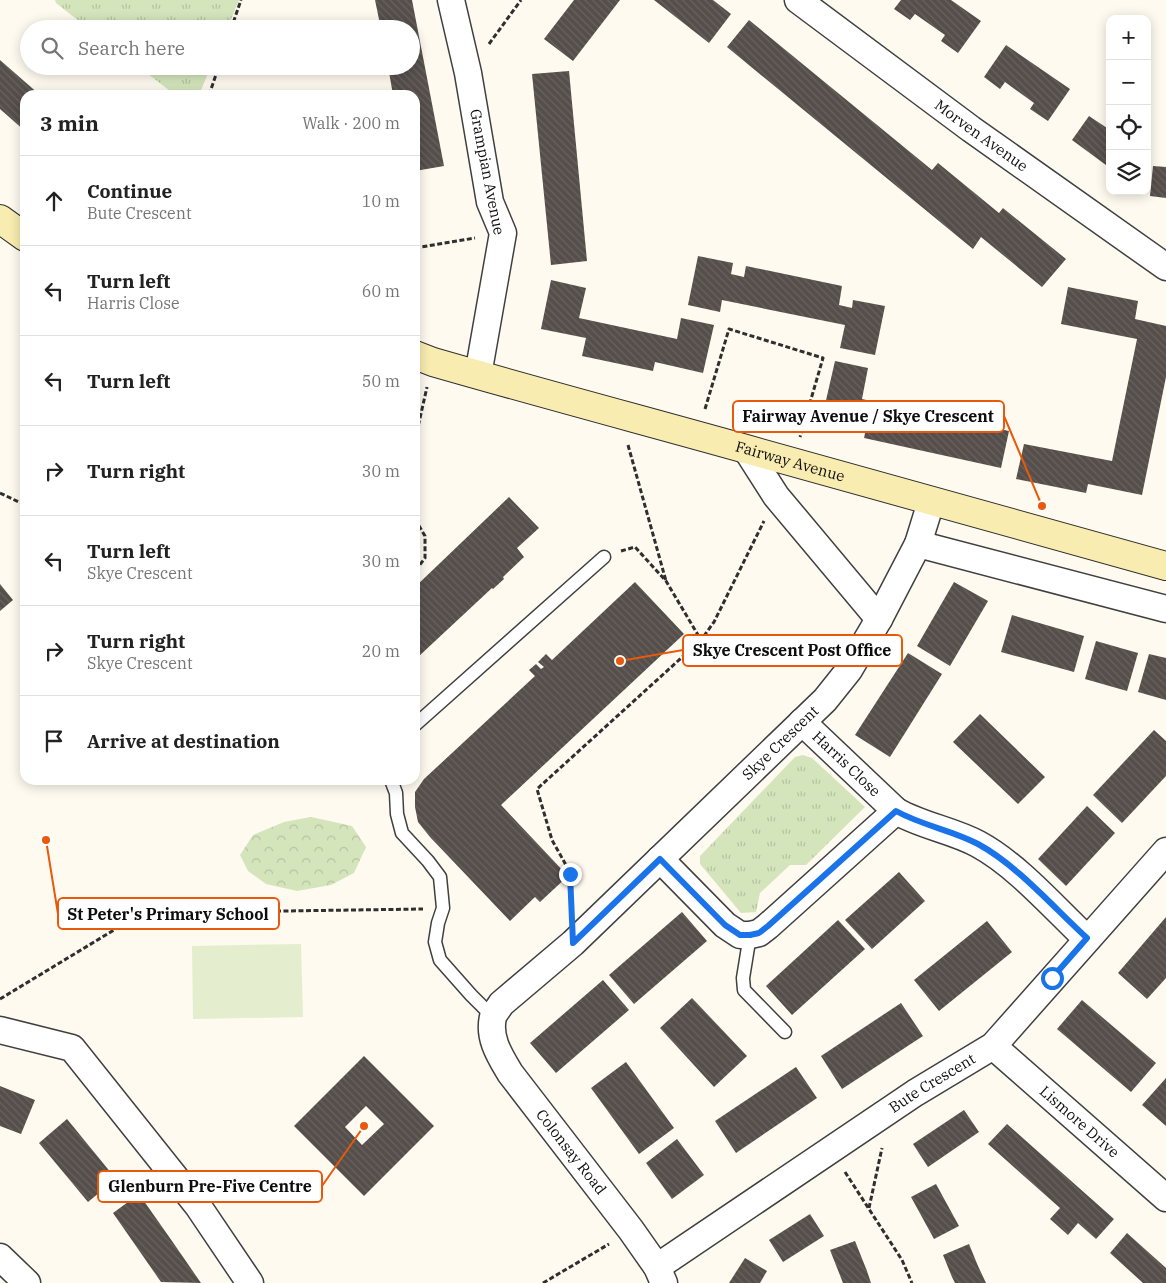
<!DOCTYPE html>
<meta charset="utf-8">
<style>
body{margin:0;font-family:"IBM Plex Serif",serif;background:#f2f2f2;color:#222}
.controls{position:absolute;right:15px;top:15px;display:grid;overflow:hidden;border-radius:10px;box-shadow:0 2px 12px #0003}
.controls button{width:45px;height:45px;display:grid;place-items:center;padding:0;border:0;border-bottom:1px solid #e0e0e0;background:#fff;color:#222;font:25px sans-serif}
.stop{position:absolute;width:15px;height:15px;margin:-11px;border:4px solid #1a73e8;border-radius:50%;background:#fff}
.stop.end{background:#1a73e8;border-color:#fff;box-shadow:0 1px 5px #0008}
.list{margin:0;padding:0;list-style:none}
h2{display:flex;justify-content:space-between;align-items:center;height:65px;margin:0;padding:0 20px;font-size:21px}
h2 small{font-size:16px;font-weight:400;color:#767676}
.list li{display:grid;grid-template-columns:32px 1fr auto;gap:15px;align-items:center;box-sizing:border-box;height:90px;padding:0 20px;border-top:1px solid #e0e0e0}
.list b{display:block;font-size:19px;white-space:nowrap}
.list p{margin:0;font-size:16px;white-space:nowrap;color:#767676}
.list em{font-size:16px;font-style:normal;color:#767676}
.icon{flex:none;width:28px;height:28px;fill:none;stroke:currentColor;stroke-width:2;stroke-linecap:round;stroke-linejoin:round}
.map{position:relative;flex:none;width:1166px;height:1283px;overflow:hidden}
.search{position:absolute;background:#fff;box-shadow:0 2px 12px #0003;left:20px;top:20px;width:400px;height:55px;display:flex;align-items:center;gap:12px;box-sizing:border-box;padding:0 18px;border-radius:28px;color:#767676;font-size:19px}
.panel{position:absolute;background:#fff;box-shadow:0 2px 12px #0003;left:20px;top:90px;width:400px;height:695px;border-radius:15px}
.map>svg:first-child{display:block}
.grass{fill:url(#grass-tufts)}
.park{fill:url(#park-crowns)}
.pitch{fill:#e4edcd}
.building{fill:url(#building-back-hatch);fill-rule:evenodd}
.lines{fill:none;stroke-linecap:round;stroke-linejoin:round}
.lane-casing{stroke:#404040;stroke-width:15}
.street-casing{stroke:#404040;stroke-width:29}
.secondary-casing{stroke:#2f2f2f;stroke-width:30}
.path{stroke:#2f2f2f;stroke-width:3;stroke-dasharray:5 2.5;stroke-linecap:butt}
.lane{stroke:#fff;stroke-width:12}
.street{stroke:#fff;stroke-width:26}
.secondary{stroke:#f8ecb0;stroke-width:28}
.route{stroke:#1a73e8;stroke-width:6}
.labels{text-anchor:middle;stroke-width:5;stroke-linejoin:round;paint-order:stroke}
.street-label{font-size:15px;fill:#0d0d0d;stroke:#fff}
.leader{fill:none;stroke:#e8590c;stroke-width:2}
.callout-dot{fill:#e8590c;stroke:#fff;stroke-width:2}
.callout{fill:#fff;stroke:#e8590c;stroke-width:2}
.callout-label{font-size:16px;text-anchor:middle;font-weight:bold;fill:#0d0d0d}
</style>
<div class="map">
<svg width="1166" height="1283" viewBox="0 0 1166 1283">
<defs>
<pattern id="grass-tufts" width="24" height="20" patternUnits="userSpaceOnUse" patternTransform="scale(1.25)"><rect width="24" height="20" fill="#d4e5bc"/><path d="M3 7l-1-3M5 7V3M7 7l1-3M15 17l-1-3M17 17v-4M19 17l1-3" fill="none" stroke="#b5c3a0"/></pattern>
<pattern id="park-crowns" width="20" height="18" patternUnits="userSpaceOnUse" patternTransform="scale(1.25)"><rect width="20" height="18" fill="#d4e5bc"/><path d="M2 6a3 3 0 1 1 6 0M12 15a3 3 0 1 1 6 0" fill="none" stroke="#b5c3a0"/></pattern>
<pattern id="building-back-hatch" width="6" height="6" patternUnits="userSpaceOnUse" patternTransform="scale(1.25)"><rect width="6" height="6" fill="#554e4b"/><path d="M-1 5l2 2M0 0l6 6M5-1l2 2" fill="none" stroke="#686360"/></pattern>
</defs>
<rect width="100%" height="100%" fill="#fefaef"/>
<g class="grass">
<polygon points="55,0 239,0 227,29 89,29 56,3"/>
<polygon points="138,66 211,66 199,95 175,95"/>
<polygon points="803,755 812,758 865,807 806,865 790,865 760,893 756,912 741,913 700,864 700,856 795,757"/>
</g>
<polygon class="park" points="311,817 352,826 366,847 354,873 331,885 297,891 266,884 248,871 240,855 253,835 284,822"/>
<polygon class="pitch" points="301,944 303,1017 193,1019 192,946"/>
<g class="building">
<polygon points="375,0 412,0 444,166 415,171 415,95 393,95 388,66 411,66 411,29 381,29"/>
<polygon points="574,0 620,0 573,61 544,39"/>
<polygon points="654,0 713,0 731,14 709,43"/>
<polygon points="901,0 951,0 981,21 958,53 941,41 945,35 915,14 910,20 894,9"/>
<polygon points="749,20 932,170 938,163 999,213 1003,208 1066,259 1042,287 981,237 973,249 727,47"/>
<polygon points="1006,45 1070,89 1048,121 1030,109 1034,103 1005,82 1000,89 984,77"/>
<polygon points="0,60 40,95 25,95 25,131 0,109"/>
<polygon points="569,71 587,261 551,265 532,74"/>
<polygon points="1089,116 1110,130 1110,168 1072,140"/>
<polygon points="1153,166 1166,167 1166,198 1150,196"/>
<polygon points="698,256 733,263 731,274 744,277 746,266 842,286 839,305 852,308 853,300 885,306 875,355 840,348 845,325 722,300 720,312 688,305"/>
<polygon points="551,280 586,288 579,318 677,339 681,318 714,325 703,373 655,362 653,371 582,356 586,338 541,329"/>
<polygon points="1068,287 1138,301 1135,319 1166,326 1166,377 1142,495 1088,484 1086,493 1016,479 1024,444 1112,461 1137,339 1061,324"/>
<polygon points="835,361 868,368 862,399 1009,431 1001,468 864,438 868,419 824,409"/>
<polygon points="509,497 539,528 517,548 524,557 503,577 504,579 493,589 492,588 418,657 415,654 415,587"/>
<polygon points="635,582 684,634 501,805 568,876 540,902 535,897 510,921 430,837 418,822 415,807 415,792 424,779 535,676 529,670 536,664 541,669 544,667 538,662 546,654 552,660"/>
<polygon points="954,582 988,601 950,666 917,646"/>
<polygon points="0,584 13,600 0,611"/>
<polygon points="1012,615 1084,636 1074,672 1001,652"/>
<polygon points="1096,641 1138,653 1127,691 1085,679"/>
<polygon points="908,653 942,674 890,757 855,735"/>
<polygon points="1149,654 1166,658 1166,700 1138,692"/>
<polygon points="980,714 1045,777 1018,804 953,742"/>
<polygon points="1154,730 1166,741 1166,776 1122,823 1093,795"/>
<polygon points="1087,806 1115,833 1066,886 1038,859"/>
<polygon points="899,872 925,901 872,949 845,920"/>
<polygon points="682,912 707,941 634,1004 609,975"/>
<polygon points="1166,917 1166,978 1147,999 1118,973"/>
<polygon points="838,920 865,949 792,1015 766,986"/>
<polygon points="987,921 1012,952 939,1011 914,980"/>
<polygon points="603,980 629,1010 556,1073 530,1043"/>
<polygon points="692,998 747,1056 714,1087 660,1028"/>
<polygon points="1082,1000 1156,1063 1131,1092 1057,1029"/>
<polygon points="901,1003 923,1036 842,1089 821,1056"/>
<path d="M 364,1056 L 434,1126 L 364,1196 L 294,1126 ZM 366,1106 L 384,1124 L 362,1145 L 345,1127 Z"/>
<polygon points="626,1062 674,1128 639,1154 591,1088"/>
<polygon points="796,1067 817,1098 736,1153 715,1121"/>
<polygon points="1166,1078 1166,1126 1142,1105"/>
<polygon points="0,1086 35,1100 21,1134 0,1126"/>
<polygon points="964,1110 979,1132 928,1167 913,1144"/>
<polygon points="67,1119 116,1179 88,1202 39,1143"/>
<polygon points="1007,1124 1114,1219 1096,1239 1078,1223 1068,1235 1050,1219 1060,1208 988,1144"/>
<polygon points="677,1139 704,1175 672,1199 646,1163"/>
<polygon points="936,1184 959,1226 934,1239 911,1197"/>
<polygon points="139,1194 172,1241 201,1283 161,1282 113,1213"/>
<polygon points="810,1214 824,1236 783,1262 769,1240"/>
<polygon points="1127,1233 1166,1268 1166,1283 1143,1283 1110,1253"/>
<polygon points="855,1241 867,1271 871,1283 843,1283 830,1250"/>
<polygon points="969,1244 978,1266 986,1283 955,1283 952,1277 943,1255"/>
<polygon points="745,1258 767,1271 760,1283 729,1283"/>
</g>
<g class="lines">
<defs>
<g id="lane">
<polyline points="415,725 604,557"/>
<polyline points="391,780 396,793 397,814 402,833 428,861 440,877 443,908 438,923 435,942 440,960 471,995 493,1017"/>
<polyline points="750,935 743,978 744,990 785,1032"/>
</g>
<g id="street">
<polyline points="451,0 468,73 490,202 503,233 478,375"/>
<path id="s1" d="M 798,0 L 971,129 L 1166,267"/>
<polyline points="746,449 776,496 879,619"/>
<polyline points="918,544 1166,609"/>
<path id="s2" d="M 802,722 L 896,811 C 922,826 952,830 978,844 C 1017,865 1054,908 1087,939"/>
<polyline points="660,859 725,925 740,935 750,935 759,933 768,926 896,811"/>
<polyline points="0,1030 72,1048 198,1206 250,1283"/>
<path id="s3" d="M 993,1046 L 1166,1198"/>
<polyline points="0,1257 27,1283"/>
<path id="s4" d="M 657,1267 L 915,1093 L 993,1046 L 1166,851"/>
<path id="s5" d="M 664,1283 L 657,1267 L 631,1230 L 510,1073 C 500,1056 488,1038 493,1017 C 494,1013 499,1008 501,1004 L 573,943 L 825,700 L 849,670 L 879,619 L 918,544 L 931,502"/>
</g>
<g id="secondary">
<polyline points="0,219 25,237"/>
<path id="s6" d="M 415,355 L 433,362 C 537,392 642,420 746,449 C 886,489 1026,528 1166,566"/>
</g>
</defs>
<use href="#lane" class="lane-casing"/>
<use href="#street" class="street-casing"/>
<use href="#secondary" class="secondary-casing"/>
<g class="path">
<polyline points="231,29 241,0"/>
<polyline points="489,44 521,0"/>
<polyline points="209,95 219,66"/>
<polyline points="415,248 475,238"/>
<polyline points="705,409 729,329 823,358 800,437"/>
<polyline points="415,440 427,387"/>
<polyline points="628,445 666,581"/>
<polyline points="0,493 25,505"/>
<polyline points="415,519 425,536 425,558 415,571"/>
<polyline points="621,551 635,547 666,581 701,640 714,656 833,647"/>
<polyline points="572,908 571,874 552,840 537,789 701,640 714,622 764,521"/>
<polyline points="0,999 142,913 423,909"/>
<polyline points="845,1172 902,1260 912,1283"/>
<polyline points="869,1208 882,1148"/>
<polyline points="543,1283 609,1244"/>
</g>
<use href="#lane" class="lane"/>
<use href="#street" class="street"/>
<use href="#secondary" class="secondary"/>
</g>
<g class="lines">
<path class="route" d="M 570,874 L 573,943 L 660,859 L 725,925 L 740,935 L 750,935 L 759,933 L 768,926 L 896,811 C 923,826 952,830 978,844 C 1017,865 1054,908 1087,938 L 1052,978"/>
</g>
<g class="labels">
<g class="street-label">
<text dy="5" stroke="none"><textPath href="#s1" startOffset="228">Morven Avenue</textPath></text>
<text transform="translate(487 172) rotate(79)" y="5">Grampian Avenue</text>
<text dy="5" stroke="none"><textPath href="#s6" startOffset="390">Fairway Avenue</textPath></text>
<text dy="5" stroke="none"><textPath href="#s5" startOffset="719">Skye Crescent</textPath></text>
<text dy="5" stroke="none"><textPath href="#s2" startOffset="61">Harris Close</textPath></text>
<text dy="5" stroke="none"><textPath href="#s4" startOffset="331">Bute Crescent</textPath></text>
<text dy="5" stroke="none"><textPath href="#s3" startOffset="115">Lismore Drive</textPath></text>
<text transform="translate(571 1152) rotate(52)" y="5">Colonsay Road</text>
</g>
</g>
<path class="leader" d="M1042 506L1004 416M620 661L683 650M46 840L58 914M364 1126L322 1186"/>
<g class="callout-dot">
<circle cx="1042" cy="506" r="5"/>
<circle cx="620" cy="661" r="5"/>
<circle cx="46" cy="840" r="5"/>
<circle cx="364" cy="1126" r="5"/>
</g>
<g class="callout">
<rect x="733" y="401" width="271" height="31" rx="5"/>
<rect x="683" y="635" width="219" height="31" rx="5"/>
<rect x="58" y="898" width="221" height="31" rx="5"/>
<rect x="98" y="1171" width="224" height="31" rx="5"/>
</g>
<g class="callout-label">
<text x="868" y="422">Fairway Avenue / Skye Crescent</text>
<text x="792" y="656">Skye Crescent Post Office</text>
<text x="168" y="920">St Peter's Primary School</text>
<text x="210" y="1192">Glenburn Pre-Five Centre</text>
</g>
</svg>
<div class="controls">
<button>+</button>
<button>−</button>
<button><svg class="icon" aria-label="locate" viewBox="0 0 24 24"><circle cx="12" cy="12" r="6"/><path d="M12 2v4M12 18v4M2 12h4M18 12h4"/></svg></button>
<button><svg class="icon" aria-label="layers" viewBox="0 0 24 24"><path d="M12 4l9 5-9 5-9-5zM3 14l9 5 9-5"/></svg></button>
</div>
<div class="stop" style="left:1052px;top:978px"></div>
<div class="stop end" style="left:570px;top:874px"></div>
<div class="search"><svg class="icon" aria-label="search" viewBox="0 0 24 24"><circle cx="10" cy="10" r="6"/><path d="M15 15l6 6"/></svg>Search here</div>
<section class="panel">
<h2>3 min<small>Walk · 200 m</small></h2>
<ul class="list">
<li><svg class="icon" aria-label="ahead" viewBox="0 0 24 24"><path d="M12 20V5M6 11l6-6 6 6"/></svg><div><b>Continue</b><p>Bute Crescent</p></div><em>10 m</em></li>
<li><svg class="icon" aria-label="left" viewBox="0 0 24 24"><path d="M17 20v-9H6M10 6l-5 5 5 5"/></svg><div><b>Turn left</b><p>Harris Close</p></div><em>60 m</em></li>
<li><svg class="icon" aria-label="left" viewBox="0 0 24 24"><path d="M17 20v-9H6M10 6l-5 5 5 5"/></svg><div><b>Turn left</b></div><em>50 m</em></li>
<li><svg class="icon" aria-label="right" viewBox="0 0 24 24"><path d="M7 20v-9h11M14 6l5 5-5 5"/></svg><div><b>Turn right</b></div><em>30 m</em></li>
<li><svg class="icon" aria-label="left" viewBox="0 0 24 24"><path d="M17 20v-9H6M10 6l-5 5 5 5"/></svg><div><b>Turn left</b><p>Skye Crescent</p></div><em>30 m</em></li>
<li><svg class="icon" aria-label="right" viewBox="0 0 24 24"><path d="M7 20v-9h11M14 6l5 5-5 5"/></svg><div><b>Turn right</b><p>Skye Crescent</p></div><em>20 m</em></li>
<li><svg class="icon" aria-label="arrive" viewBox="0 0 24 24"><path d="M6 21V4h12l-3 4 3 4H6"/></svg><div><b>Arrive at destination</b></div></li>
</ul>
</section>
</div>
